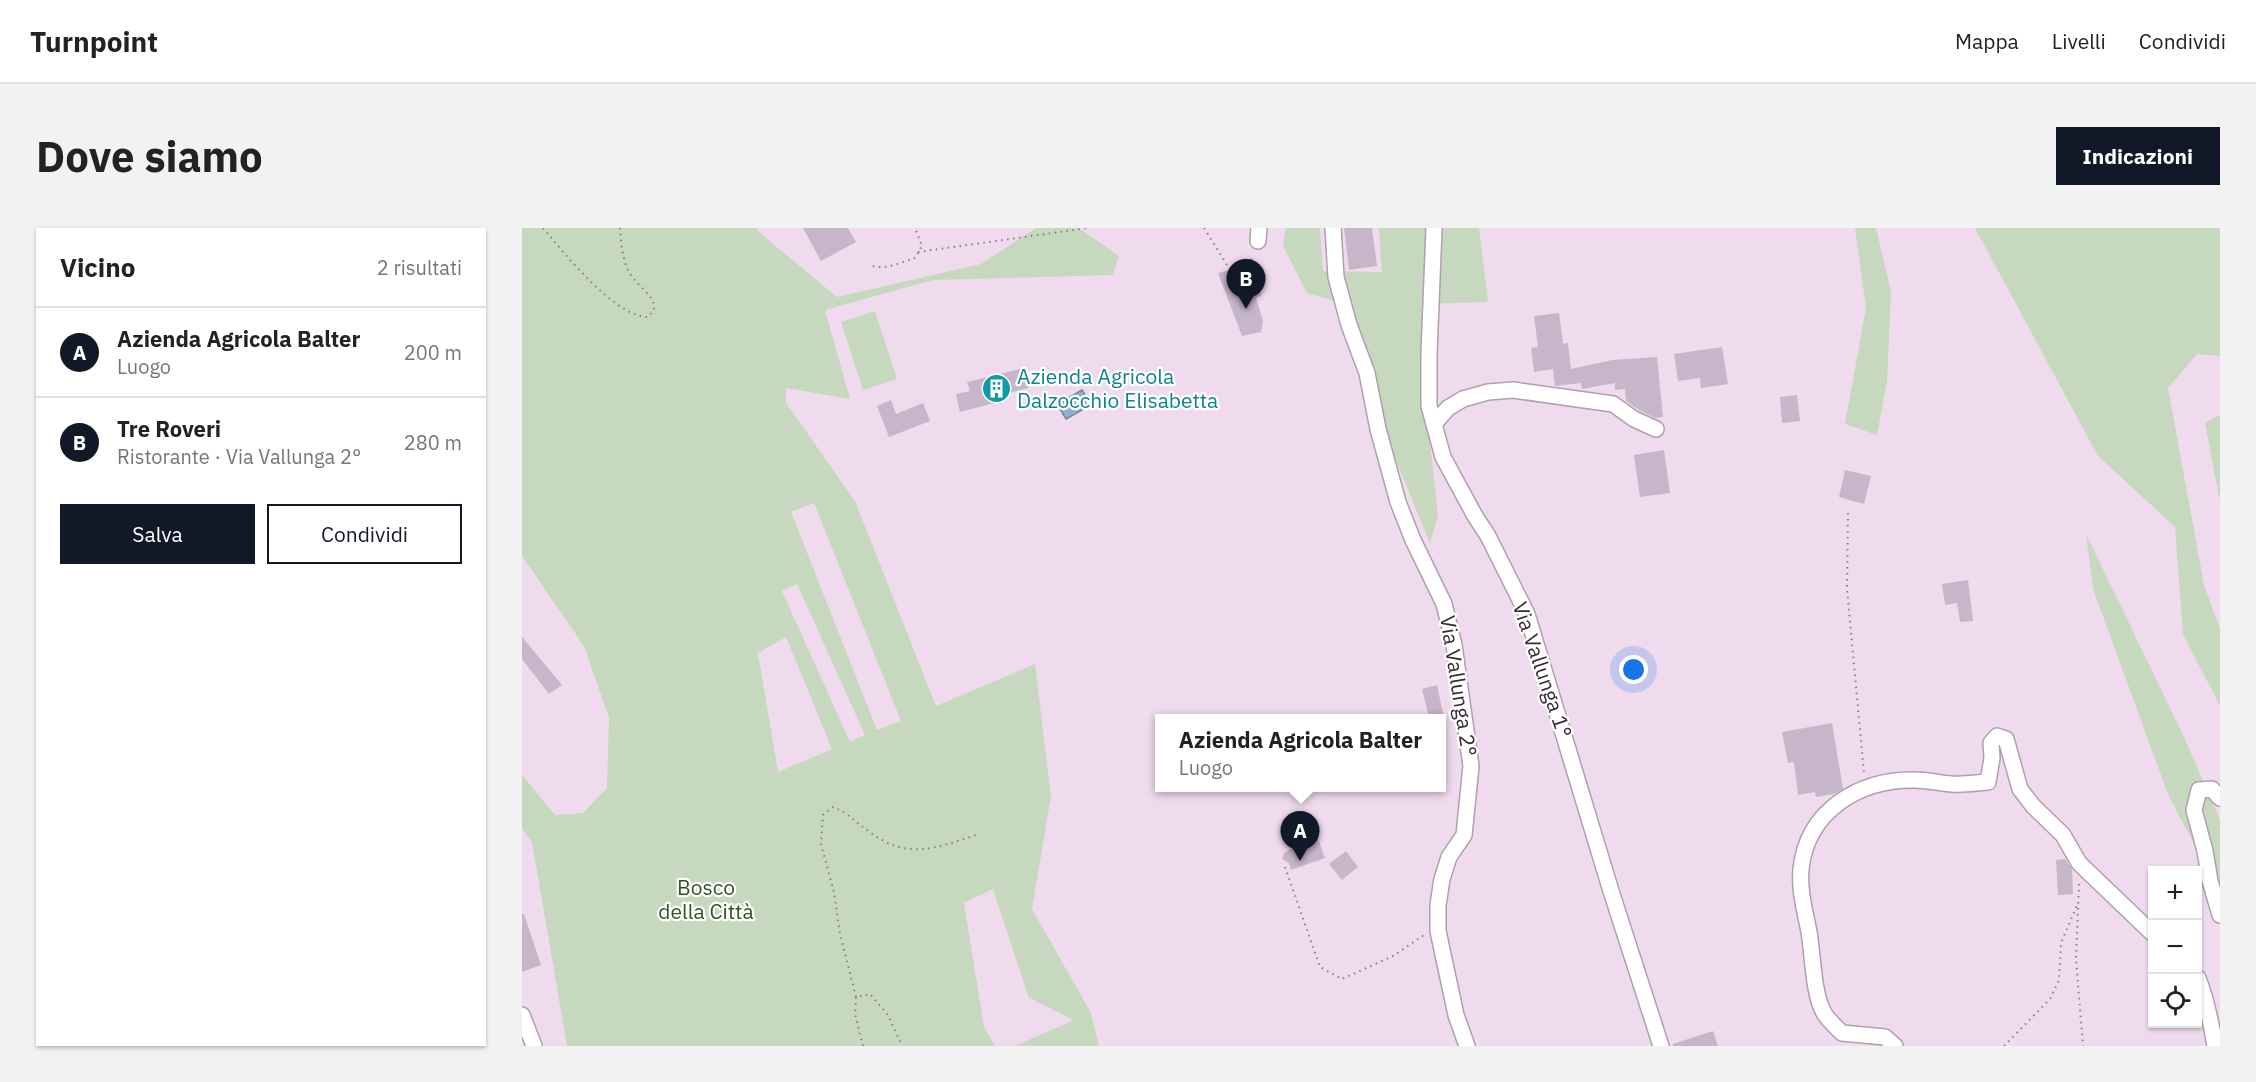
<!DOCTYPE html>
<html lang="it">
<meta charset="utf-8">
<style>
body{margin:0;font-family:"IBM Plex Sans",sans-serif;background:#f2f2f2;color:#222}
.controls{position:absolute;right:18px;bottom:18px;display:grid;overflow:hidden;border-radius:0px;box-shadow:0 2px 4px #0004}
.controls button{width:54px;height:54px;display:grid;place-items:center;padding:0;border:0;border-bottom:2px solid #e0e0e0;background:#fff;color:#222;font:30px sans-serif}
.you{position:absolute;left:1112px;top:442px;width:21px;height:21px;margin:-15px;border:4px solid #fff;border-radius:50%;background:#1a73e8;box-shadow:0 0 0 9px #1a73e833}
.badge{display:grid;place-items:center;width:39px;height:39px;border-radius:50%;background:#111827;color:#fff;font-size:20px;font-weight:700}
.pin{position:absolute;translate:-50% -50px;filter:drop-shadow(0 2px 3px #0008)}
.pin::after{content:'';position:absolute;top:32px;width:21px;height:18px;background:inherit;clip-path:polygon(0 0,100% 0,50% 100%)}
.popup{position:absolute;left:633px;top:486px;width:291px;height:78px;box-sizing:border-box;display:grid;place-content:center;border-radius:0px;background:#fff;filter:drop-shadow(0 2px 4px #0005);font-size:20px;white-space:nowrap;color:#767676}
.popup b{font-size:22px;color:#222}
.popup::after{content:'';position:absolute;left:50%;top:100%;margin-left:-12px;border:12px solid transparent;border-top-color:#fff}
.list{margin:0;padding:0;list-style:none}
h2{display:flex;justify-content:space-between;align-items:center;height:78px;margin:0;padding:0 24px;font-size:26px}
h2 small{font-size:20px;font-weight:400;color:#767676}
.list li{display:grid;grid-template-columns:39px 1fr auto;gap:18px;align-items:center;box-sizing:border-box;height:90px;padding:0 24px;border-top:2px solid #e0e0e0}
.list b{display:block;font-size:22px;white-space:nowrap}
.list p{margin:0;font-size:20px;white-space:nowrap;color:#767676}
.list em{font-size:20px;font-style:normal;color:#767676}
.actions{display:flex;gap:12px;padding:18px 24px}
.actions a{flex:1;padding:14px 0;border:2px solid #111827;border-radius:0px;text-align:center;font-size:21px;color:#111827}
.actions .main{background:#111827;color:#fff}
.icon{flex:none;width:33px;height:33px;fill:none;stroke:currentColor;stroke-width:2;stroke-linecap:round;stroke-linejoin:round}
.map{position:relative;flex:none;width:1698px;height:818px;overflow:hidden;border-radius:0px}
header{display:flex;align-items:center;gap:36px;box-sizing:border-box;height:84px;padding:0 30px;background:#fff;border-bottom:2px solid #e0e0e0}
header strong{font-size:28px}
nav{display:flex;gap:33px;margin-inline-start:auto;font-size:21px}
.intro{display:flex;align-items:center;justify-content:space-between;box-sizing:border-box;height:144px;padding:0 36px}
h1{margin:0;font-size:42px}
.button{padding:15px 27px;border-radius:0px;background:#111827;color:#fff;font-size:21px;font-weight:700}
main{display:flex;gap:36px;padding:0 36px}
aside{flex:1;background:#fff;border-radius:0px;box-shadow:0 2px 4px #0004}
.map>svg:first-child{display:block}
.green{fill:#c6d8be;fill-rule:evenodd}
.water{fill:#93afcd;stroke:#76879f;stroke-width:1.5}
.building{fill:#c7b5ca}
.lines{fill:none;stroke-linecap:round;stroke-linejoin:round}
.minor-casing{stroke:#b29eb0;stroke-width:18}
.path{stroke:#8b7c8a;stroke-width:2;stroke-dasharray:1.5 4.5;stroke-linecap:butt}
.minor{stroke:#fff;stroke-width:15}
.labels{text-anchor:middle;stroke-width:4.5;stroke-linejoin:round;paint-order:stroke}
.culture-label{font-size:21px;fill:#0d838f;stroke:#fff;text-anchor:start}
.street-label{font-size:21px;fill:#342b33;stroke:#fff}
.park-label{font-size:21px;fill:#335222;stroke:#fff}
</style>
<header>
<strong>Turnpoint</strong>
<nav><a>Mappa</a><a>Livelli</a><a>Condividi</a></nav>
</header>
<div class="intro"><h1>Dove siamo</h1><a class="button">Indicazioni</a></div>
<main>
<aside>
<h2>Vicino<small>2 risultati</small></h2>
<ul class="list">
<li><span class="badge">A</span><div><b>Azienda Agricola Balter</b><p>Luogo</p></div><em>200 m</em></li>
<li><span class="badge">B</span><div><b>Tre Roveri</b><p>Ristorante · Via Vallunga 2°</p></div><em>280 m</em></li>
</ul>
<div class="actions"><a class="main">Salva</a><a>Condividi</a></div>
</aside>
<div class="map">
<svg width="1698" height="818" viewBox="0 0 1698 818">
<rect width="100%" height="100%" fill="#f0dbee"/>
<g class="green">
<path d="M 0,0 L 235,0 L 238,5 L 315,69 L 459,36 L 514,0 L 557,0 L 597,28 L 591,47 L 411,52 L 303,82 L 328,171 L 264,160 L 264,175 L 333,273 L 414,478 L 513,436 L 529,568 L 510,681 L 569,785 L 577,818 L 493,818 L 552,792 L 507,770 L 471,661 L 442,675 L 462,799 L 473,818 L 45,818 L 10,614 L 0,601 L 0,547 L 33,587 L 61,585 L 85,560 L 87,490 L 62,418 L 0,328 ZM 292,275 L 379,493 L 355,502 L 269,284 ZM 275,356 L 343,507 L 328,514 L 260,363 ZM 264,409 L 310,521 L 256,544 L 236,425 Z"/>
<polygon points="764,0 798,0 801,43 860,44 857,0 957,0 966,74 904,76 904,178 916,288 908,315 822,106 811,72 785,65 761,18"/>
<polygon points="1333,0 1354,0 1369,64 1365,153 1355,207 1323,196 1344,80"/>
<polygon points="1453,0 1698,0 1698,128 1675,126 1646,160 1682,357 1698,401 1698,478 1661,406 1653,299 1576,228"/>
<polygon points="353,83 375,151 341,162 319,94"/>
<polygon points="1698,187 1698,273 1683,195"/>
<polygon points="1564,306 1662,509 1698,592 1698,672 1694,656 1647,569 1571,361"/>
</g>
<polygon class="water" points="560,162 569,177 544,191 535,176"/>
<g class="building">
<polygon points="281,0 326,0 334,14 299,33"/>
<polygon points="822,0 850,0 855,38 827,42"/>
<polygon points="711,41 716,58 735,52 739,67 734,70 741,93 739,104 720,108 696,45"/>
<polygon points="1037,85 1041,116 1046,115 1049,141 1090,132 1135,129 1141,189 1133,190 1117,182 1104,173 1103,161 1093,162 1093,155 1060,161 1059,155 1033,158 1031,141 1012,144 1009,120 1016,119 1012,88"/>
<polygon points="1200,119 1206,156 1179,160 1178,150 1156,153 1152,126"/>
<polygon points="502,140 507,160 482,166 483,172 438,184 434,166 448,163 445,154"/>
<polygon points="1275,167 1278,193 1260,195 1258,169"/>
<polygon points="369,172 374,186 401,175 408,193 367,209 355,178"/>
<polygon points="1142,222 1148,265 1118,269 1112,227"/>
<polygon points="1323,242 1349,248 1342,276 1317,269"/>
<polygon points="1446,352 1451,393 1438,394 1435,375 1423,377 1420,356"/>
<polygon points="0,409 40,457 27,466 0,431"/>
<polygon points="915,457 922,490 907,490 900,461"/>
<polygon points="1310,495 1321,561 1312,566 1294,569 1293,564 1276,567 1272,534 1266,535 1260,504"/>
<polygon points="794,605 803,630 769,642 767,635 760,631 762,625 771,620 769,615"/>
<polygon points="824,623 836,639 820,652 807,636"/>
<polygon points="1543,631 1550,641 1551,666 1536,667 1534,632"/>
<polygon points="0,686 2,686 19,737 0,744"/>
<polygon points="1191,803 1196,818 1151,818 1151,816"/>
</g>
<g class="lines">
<defs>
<g id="minor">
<polyline points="811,0 814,49 827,97 845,145 856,201 876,274 891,312 922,376 932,417 949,538 942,607 927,629 920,651 916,677 916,703 934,787 945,818"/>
<polyline points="912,0 907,126 907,178 912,196 921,229 953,288 966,308 1005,386 1089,663 1139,818"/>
<polyline points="736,13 737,0"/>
<polyline points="912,196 926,180 941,171 966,164 991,162 1091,176 1112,191 1134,201"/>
<polyline points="1698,570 1690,561 1677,562 1672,582 1683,623 1688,653 1698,687"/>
<path d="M 1676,750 C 1685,773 1689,794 1693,818"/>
<polyline points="0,787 12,818"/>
<path d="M 1373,818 L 1363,809 L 1320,805 C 1314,799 1306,792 1302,785 C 1291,766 1291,727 1287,704 C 1283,683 1277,663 1279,641 C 1285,583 1337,551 1393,552 C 1405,552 1417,555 1429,556 C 1441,557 1454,555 1466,554 L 1470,530 L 1469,515 L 1475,508 L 1484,511 L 1498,561 L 1511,578 L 1541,607 L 1557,635 L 1630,705"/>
</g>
</defs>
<use href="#minor" class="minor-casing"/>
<g class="path">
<path d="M 21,0 C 42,25 93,89 126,89 C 129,85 133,82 132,77 C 131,67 111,54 106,42 C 100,29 99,14 98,0"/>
<polyline points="682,0 705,37 719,41 728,35 731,27"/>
<polyline points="396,24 566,0"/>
<path d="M 351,38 C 364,42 380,34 393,30 L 400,18 L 393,0"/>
<polyline points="1326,285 1325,361 1342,545"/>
<polyline points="763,639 798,739 820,751 871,728 902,707"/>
<polyline points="1557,656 1554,731 1561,818"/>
<path d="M 334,769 L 318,706 L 312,664 L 299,616 L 301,587 L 311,579 C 328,586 334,595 349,605 C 386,632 414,620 454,607"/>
<polyline points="341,818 333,786 334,769 348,766 366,787 380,818"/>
<polyline points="1482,818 1528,771 1537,752 1539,715 1556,675"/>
</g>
<use href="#minor" class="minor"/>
</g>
<defs>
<symbol id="building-disc" viewBox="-11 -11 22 22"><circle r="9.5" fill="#0f9aa8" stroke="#fff"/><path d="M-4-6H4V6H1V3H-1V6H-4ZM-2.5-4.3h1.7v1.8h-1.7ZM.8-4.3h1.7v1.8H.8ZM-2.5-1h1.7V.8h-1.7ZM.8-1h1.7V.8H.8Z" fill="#fff"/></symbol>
</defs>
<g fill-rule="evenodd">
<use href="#building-disc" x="458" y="144" width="33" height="33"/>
</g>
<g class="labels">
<g class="culture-label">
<text x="495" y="156">Azienda Agricola<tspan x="495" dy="24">Dalzocchio Elisabetta</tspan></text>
</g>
<g class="street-label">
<text transform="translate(1020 442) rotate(71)" y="7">Via Vallunga 1°</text>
<text transform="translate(936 458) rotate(81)" y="7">Via Vallunga 2°</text>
</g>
<g class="park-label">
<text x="184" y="667">Bosco<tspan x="184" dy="24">della Città</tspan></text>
</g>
</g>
</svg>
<div class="controls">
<button>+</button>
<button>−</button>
<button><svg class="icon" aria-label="locate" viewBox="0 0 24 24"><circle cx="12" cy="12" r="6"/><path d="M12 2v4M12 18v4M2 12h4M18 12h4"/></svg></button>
</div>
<div class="you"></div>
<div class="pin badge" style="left:778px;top:633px">A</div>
<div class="popup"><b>Azienda Agricola Balter</b>Luogo</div>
<div class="pin badge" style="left:724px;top:81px">B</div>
</div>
</main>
